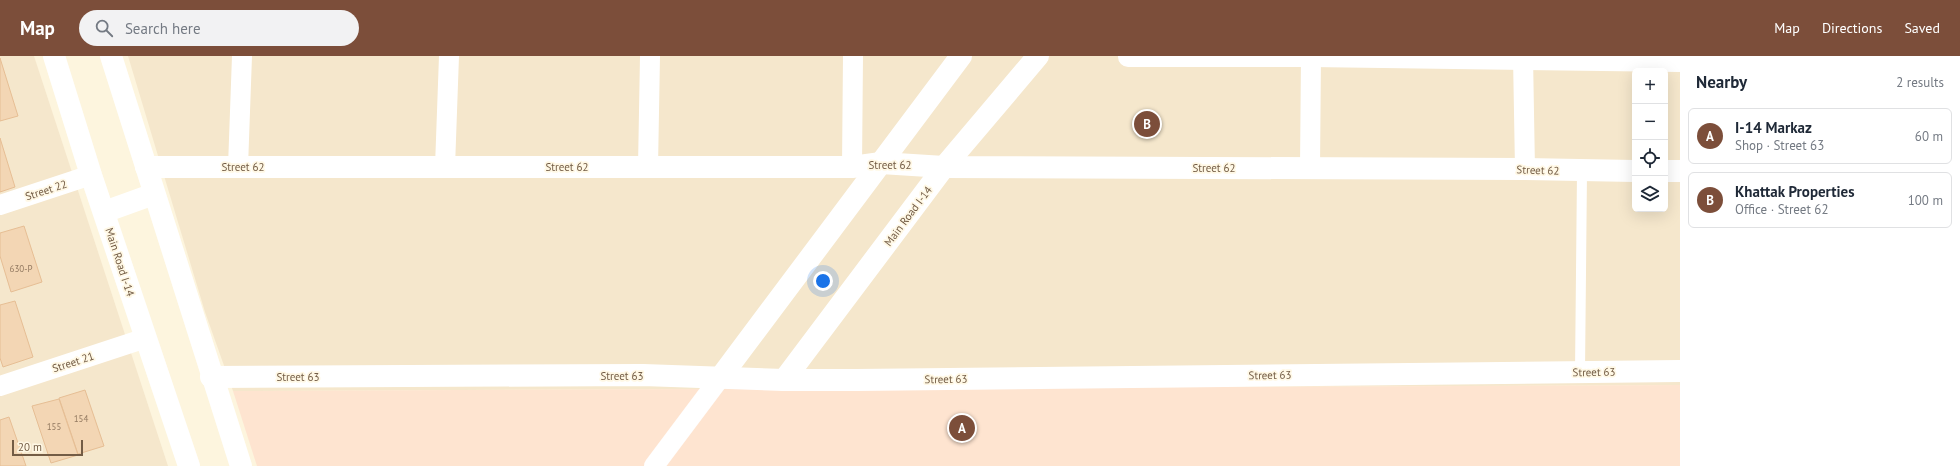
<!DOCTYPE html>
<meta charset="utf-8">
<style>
body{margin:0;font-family:"PT Sans",sans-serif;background:#f2f2f3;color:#1f2937}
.controls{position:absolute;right:12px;top:12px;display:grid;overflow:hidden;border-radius:6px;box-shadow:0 4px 16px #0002}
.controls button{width:36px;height:36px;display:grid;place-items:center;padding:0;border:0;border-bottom:1px solid #e0e1e3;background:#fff;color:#1f2937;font:20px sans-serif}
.scale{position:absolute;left:12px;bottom:10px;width:71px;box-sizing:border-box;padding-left:4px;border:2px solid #735c45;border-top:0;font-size:11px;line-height:14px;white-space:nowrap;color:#735c45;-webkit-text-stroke:3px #fff8e5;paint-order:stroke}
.you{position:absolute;left:823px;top:225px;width:14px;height:14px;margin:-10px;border:3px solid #fff;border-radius:50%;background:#1a73e8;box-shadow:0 0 0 6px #1a73e833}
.badge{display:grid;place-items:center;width:26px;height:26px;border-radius:50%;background:#7c4e3a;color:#fff;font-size:13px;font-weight:700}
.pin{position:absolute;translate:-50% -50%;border:2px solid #fff;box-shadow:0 1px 4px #0006}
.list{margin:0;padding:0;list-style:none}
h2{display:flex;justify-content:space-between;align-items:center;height:52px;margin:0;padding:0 16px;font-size:17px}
h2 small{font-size:13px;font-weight:400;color:#747a83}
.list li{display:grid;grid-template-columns:26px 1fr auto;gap:12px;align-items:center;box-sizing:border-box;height:56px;margin:0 8px 8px;padding:0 8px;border:1px solid #e0e1e3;border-radius:6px}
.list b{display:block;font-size:15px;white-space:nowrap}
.list p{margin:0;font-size:13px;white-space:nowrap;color:#747a83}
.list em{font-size:13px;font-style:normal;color:#747a83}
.icon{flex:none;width:22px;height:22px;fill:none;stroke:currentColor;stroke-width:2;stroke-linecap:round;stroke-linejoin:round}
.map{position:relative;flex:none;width:1680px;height:410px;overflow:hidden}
header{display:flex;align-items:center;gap:24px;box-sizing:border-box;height:56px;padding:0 20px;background:#7c4e3a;color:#fff}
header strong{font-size:19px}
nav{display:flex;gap:22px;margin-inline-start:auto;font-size:14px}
.search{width:280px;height:36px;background:#f2f2f3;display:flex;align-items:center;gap:10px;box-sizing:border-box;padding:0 14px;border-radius:22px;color:#747a83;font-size:15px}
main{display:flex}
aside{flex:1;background:#fff}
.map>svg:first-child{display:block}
.residential{fill:#f5e7cc;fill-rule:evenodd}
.commercial{fill:#fee4d0}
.building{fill:#f3d6b4;stroke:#e6be94}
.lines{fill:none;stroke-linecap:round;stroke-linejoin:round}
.lane{stroke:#fff;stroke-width:10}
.street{stroke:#fff;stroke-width:20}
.secondary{stroke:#fff;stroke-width:22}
.labels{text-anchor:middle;stroke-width:3.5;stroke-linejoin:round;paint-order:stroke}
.number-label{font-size:9px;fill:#937a61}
.street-label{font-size:11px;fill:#735c45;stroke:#fff8e5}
</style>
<header>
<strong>Map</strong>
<div class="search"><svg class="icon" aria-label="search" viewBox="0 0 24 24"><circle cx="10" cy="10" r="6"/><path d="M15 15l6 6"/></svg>Search here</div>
<nav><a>Map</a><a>Directions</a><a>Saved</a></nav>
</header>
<main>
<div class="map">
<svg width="1680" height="410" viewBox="0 0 1680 410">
<rect width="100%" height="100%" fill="#fdf5de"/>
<g class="residential">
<polygon points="0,0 34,0 168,410 0,410"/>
<path d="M 128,0 L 1680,0 L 1680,329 L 233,335 L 205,256 ZM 1635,15 L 1665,15 L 1665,153 L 1635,153 Z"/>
</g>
<polygon class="commercial" points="1680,329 1680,410 257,410 233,335"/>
<g class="building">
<polygon points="0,2 18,60 0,65"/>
<polygon points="0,82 15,131 0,136"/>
<polygon points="24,170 42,226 11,236 0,200 0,177"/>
<polygon points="15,245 33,301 3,311 0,302 0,249"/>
<polygon points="85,334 104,390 78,398 59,342"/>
<polygon points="59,343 78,399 51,407 32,350"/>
<polygon points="9,361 26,410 0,410 0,364"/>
</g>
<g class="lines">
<polyline class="lane" points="1580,316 1582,116"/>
<g class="street">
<polyline points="1523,0 1525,113"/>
<polyline points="1128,1 1311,1 1680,6"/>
<polyline points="238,111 242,0"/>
<polyline points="445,111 449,0"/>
<polyline points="648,111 650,0"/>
<polyline points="852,111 853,0"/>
<polyline points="1310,112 1311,0"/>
<polyline points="0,149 91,119"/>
<polyline points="0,330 146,282"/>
<polyline points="654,410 720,322"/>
</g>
<g class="secondary">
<polyline points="54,0 91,119 189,410"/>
<polyline points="111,0 241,410"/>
<polyline points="146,111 852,111 881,107 944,111 1525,113 1635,115"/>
<polyline points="1665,115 1680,115"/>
<polyline points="104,156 154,138"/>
<polyline points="211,321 643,319 784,324 856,324 1680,315"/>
<polyline points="720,322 961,0"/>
<polyline points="784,324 944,111 1038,0"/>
</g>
</g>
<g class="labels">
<g class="number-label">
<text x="21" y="216">630-P</text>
<text x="81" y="366">154</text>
<text x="54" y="374">155</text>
</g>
<g class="street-label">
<text x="890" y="113">Street 62</text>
<text x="243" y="115">Street 62</text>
<text x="567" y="115">Street 62</text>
<text x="1214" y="116">Street 62</text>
<text transform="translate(1538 114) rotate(2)" y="4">Street 62</text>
<text transform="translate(46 134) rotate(-18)" y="4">Street 22</text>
<text transform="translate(908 160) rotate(-53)" y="4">Main Road I-14</text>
<text transform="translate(120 206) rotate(72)" y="4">Main Road I-14</text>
<text transform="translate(73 306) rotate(-18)" y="4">Street 21</text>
<text transform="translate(1594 316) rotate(-1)" y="4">Street 63</text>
<text transform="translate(1270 319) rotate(-1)" y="4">Street 63</text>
<text x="622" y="324">Street 63</text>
<text x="298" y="325">Street 63</text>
<text transform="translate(946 323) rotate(-1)" y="4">Street 63</text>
</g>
</g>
</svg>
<div class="controls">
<button>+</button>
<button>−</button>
<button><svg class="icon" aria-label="locate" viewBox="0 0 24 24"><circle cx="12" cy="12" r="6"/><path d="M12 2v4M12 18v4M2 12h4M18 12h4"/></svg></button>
<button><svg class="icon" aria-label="layers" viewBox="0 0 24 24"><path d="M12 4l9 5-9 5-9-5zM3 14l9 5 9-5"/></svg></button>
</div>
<div class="scale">20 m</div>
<div class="you"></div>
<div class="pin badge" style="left:962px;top:372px">A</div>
<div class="pin badge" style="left:1147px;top:68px">B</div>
</div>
<aside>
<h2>Nearby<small>2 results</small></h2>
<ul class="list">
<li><span class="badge">A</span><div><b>I-14 Markaz</b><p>Shop · Street 63</p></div><em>60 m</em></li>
<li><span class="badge">B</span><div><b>Khattak Properties</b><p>Office · Street 62</p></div><em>100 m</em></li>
</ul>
</aside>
</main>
